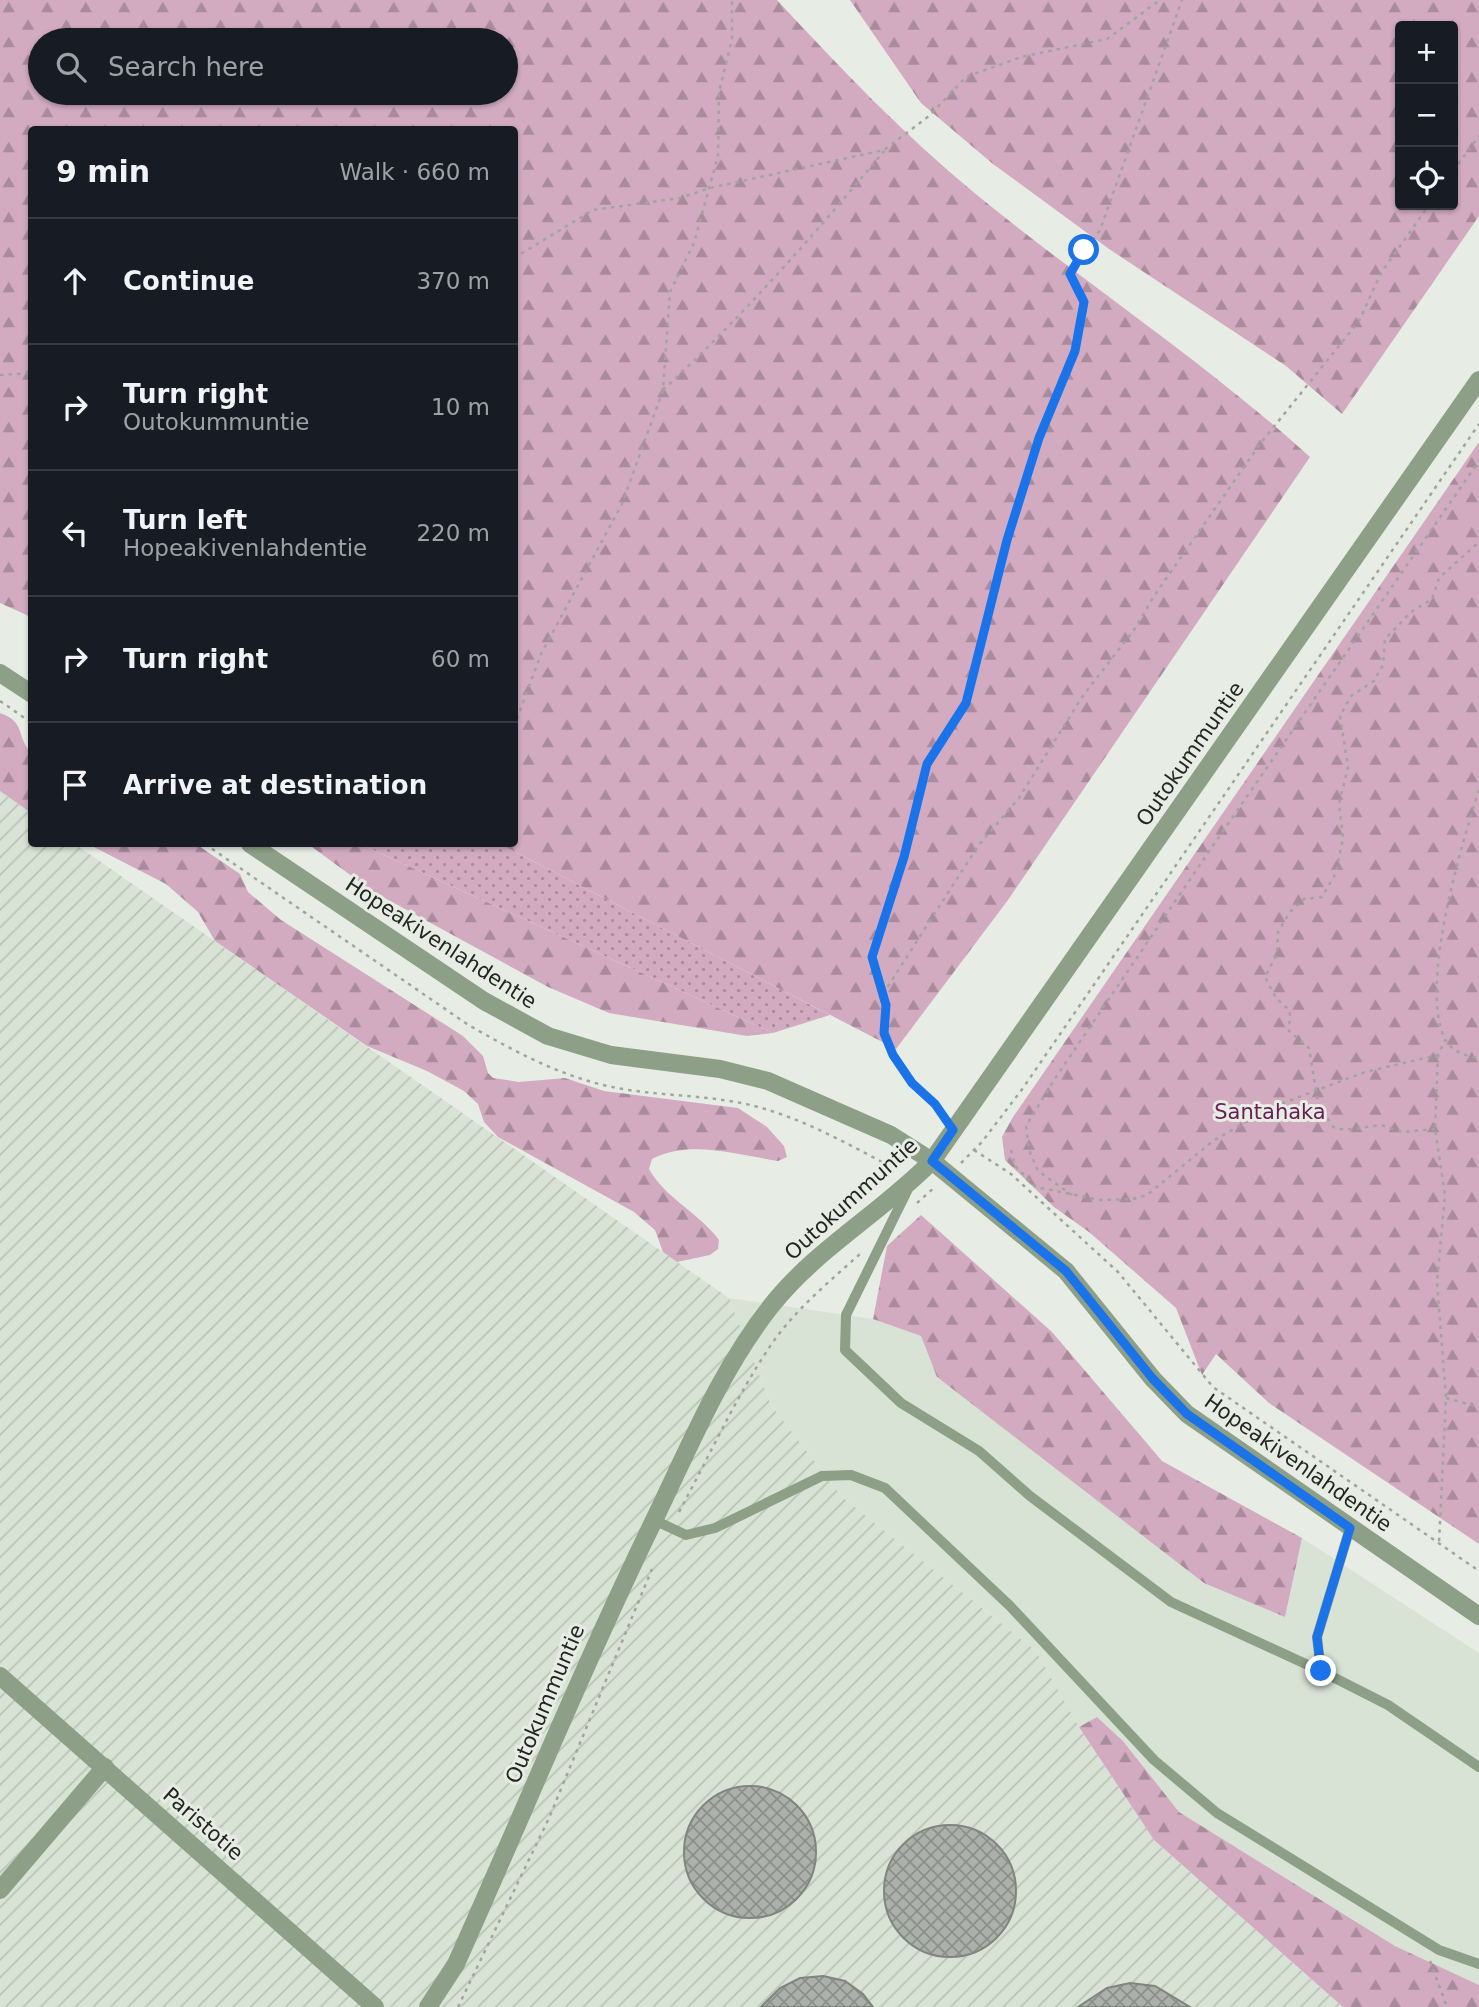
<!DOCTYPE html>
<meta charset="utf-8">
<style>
body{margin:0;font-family:"DejaVu Sans",sans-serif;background:#242831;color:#f1f3f6}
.controls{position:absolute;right:21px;top:21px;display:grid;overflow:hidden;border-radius:7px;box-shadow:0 2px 5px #0004}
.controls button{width:63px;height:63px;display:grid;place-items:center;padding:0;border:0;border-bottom:2px solid #363941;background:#171b24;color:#f1f3f6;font:35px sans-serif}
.stop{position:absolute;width:21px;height:21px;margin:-16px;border:5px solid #1a73e8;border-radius:50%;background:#fff}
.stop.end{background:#1a73e8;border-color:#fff;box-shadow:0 2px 7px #0008}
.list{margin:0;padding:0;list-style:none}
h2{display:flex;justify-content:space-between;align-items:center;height:91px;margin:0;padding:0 28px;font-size:30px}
h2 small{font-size:23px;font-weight:400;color:#9ea1a6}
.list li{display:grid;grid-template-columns:46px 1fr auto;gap:21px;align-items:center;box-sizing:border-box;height:126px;padding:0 28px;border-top:2px solid #363941}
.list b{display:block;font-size:26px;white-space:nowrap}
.list p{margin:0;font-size:23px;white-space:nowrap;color:#9ea1a6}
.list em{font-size:23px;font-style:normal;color:#9ea1a6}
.icon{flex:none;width:38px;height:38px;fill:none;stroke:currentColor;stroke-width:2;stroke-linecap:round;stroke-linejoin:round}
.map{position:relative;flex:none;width:1479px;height:2007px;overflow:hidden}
.search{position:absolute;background:#171b24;box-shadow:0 2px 5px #0004;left:28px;top:28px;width:490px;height:77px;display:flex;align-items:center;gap:18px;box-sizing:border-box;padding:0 24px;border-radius:38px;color:#9ea1a6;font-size:26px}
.panel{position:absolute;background:#171b24;box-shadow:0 2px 5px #0004;left:28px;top:126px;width:490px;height:721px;border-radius:7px}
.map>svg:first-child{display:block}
.built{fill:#d8e3d5}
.industrial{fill:url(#industrial-furrows)}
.grass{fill:url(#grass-dots)}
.forest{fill:url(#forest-firs);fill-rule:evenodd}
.building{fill:url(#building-cross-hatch);stroke:#80867f;stroke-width:2}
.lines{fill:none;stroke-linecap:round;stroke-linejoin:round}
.path{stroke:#a0a59e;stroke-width:2.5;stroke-dasharray:3.5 5;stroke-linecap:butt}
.service{stroke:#8d9f86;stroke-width:10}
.minor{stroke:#8d9f86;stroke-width:18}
.tertiary{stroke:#8d9f86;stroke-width:18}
.route{stroke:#1a73e8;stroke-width:9}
.labels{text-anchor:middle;stroke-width:6;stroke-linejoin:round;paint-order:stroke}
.street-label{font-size:21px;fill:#232522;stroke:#e7ede5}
.park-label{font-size:21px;fill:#681e50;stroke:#e7ede5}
</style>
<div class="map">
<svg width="1479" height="2007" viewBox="0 0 1479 2007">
<defs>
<pattern id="industrial-furrows" width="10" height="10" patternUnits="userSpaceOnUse" patternTransform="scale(1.75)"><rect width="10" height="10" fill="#d8e3d5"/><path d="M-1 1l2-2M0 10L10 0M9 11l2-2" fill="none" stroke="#b9c3b7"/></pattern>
<pattern id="grass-dots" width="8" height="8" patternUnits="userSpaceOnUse" patternTransform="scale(1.75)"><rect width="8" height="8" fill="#d2abc1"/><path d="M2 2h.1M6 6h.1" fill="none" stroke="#aa8b9c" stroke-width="1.8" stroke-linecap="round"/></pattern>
<pattern id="forest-firs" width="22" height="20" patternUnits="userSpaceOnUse" patternTransform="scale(1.75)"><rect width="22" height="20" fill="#d2abc1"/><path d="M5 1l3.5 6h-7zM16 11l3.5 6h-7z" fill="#aa8b9c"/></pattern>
<pattern id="building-cross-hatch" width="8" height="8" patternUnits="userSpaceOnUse" patternTransform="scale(1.75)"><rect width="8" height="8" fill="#abb1aa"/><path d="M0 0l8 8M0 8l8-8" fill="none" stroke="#8b908a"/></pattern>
</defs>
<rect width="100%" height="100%" fill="#e7ede5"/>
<polygon class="built" points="729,1298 873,1319 921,1336 937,1377 1285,1617 1302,1538 1479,1653 1479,1985 1395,1946 1179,1812 1123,1741 1097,1717 1079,1727 1036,1651 842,1497 771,1405"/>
<polygon class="industrial" points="0,791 31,813 32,844 75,844 729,1298 771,1405 842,1497 1036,1651 1079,1727 1154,1840 1343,2007 0,2007"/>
<polygon class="grass" points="360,844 500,844 830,1015 773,1033"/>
<g class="forest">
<path d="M 0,0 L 777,0 C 840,68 905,136 977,195 C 1087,285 1205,362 1310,457 L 1008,900 L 896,1049 L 500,844 L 514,844 L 514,130 L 32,130 L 31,617 L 0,603 ZM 40,40 L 506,40 L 506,93 L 40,93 Z"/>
<path d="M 850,0 L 1479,0 L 1479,216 L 1342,414 L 1286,366 L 1109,249 L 993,164 L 921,103 ZM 1400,26 L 1453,26 L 1453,205 L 1400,205 Z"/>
<polygon points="1479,442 1479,1544 1269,1403 1216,1354 1202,1375 1176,1308 1089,1232 1054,1207 1005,1160 1002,1137 1013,1117"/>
<path d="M 0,713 C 26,722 16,736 31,753 L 31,813 L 0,791 Z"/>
<path d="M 88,844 L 196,844 L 240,874 L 248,892 L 281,920 L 463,1036 L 483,1056 L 488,1073 L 493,1078 L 519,1082 L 565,1078 L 604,1091 L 738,1108 L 767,1127 L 784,1146 L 787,1157 L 778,1161 C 738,1155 690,1139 652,1159 L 649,1169 C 665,1198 699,1213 719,1240 L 718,1249 L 710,1255 L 677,1262 L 663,1252 L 655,1230 L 634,1212 L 498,1137 L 484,1122 L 478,1104 L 464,1091 L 427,1071 L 367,1046 L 215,941 L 198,912 L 166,884 Z"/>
<polygon points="308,844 360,844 773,1033 747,1036 609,1013 548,987 372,891"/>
<polygon points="921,1215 1052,1332 1162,1461 1302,1538 1285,1617 1204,1583 937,1377 921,1336 873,1319 887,1246"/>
<polygon points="1097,1717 1123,1741 1179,1812 1395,1946 1479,1985 1479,2007 1343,2007 1154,1840 1079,1727"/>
</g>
<g class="building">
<circle cx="750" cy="1852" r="66"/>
<circle cx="950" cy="1891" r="66"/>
<polygon points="823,1976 845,1981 863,1994 873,2007 761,2007 780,1988 800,1978"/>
<polygon points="1130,1983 1155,1986 1190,2007 1078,2007 1107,1988"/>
</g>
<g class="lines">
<g class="path">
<polyline points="1453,171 1479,136"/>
<polyline points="514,258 593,210 680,198 710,188 884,150 929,116 966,77 1021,57 1107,39 1160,0"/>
<polyline points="0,375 32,373"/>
<path d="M 663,390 C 741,318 816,233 884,151"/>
<polyline points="0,701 32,723"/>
<polyline points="514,727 541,654 622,504 663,390 670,292 694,243 718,156 719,92 732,39 732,0"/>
<path d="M 1479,790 C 1461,846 1420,983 1444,1037 C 1450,1051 1465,1056 1479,1058"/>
<path d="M 205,844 L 467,1024 C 510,1049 554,1073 603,1085 C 648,1096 696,1094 741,1103 C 796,1114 848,1144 897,1170"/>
<polyline points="883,994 978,846 1019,798 1082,697 1134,630 1154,596 1260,444 1359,321 1381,273 1429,205"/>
<polyline points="1438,1055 1435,1129 1445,1195 1437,1282 1446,1398 1439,1543"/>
<polyline points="942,1114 912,1083 893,1055 884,1033 886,1005 872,957 903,857 927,764 966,703 1007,540 1039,438 1075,351 1085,302 1070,274 1100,230 1182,0"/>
<polyline points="1435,1129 1403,1132 1381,1125 1345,1130 1333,1127 1318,1103 1309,1048 1289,1031 1290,1011 1276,998 1265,977 1277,954 1278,932 1290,912 1304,899 1322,897 1336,873 1343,838 1339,804 1348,767 1340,716 1351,696 1374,681 1383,665 1385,639 1411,612 1432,599 1439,578 1479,542"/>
<polyline points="974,1150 1011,1174 1118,1272 1213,1387 1479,1571"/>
<polyline points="1011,1150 1015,1166 1036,1187 1100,1200 1133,1199 1147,1195 1213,1141 1270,1108 1365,1072 1438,1055 1445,1040"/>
<polyline points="961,1163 982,1142 1023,1088 1479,424"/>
<polyline points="1072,1195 1038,1171 1029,1150 1026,1126 1056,1077 1212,847 1479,461"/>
<polyline points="917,1203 936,1186"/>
<polyline points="1446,1398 1479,1407"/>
<path d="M 679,1512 C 710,1455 736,1396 773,1342 C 796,1309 830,1281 860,1254"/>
<polyline points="1430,1961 1447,2007"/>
<polyline points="458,2007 549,1818 652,1569"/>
</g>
<g class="service">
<polyline points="907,1191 846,1315 845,1350 901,1403 979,1451 1030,1496 1171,1602 1321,1671"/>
<polyline points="654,1520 686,1535 715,1528 822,1476 851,1475 885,1488 1010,1606 1154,1760 1217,1813 1439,1950 1479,1964"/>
<polyline points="1350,1528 1317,1637 1321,1671 1388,1705 1479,1767"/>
</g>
<g class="minor">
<polyline points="0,673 32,694"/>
<polyline points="250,844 484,1001 548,1036 611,1055 720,1069 768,1081 891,1135 932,1161"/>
<polyline points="0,1676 375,2007"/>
<polyline points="0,1890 105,1767"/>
</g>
<g class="tertiary">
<polyline points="932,1161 1066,1271 1153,1379 1187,1414 1479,1616"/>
<path d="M 428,2007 L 456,1964 C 523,1814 585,1662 657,1514 C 691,1443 722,1368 771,1306 C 816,1249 881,1213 932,1161 L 1479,380"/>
</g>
</g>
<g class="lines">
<polyline class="route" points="1084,250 1070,274 1084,302 1075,351 1039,438 1007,540 966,703 927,764 904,857 872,957 886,1005 884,1033 893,1055 912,1083 935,1104 953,1130 932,1161 1066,1271 1153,1379 1187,1414 1350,1528 1317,1637 1321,1671"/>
</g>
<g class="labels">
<g class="street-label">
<text transform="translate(1190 754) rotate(-55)" y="7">Outokummuntie</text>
<text transform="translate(441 943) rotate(33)" y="7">Hopeakivenlahdentie</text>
<text transform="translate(851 1199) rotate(-42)" y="7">Outokummuntie</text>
<text transform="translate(1298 1463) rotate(35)" y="7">Hopeakivenlahdentie</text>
<text transform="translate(545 1704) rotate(-67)" y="7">Outokummuntie</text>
<text transform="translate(203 1824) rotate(41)" y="7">Paristotie</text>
</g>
<g class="park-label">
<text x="1270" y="1119">Santahaka</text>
</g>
</g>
</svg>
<div class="controls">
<button>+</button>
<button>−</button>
<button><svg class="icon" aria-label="locate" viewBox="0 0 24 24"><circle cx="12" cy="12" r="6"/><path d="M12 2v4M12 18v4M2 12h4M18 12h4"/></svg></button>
</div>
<div class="stop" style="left:1084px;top:250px"></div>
<div class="stop end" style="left:1321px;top:1671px"></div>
<div class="search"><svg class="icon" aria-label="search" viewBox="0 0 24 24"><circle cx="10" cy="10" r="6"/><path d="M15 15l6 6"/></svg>Search here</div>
<section class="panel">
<h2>9 min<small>Walk · 660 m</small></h2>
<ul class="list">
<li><svg class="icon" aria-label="ahead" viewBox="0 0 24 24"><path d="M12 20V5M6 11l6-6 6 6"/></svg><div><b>Continue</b></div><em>370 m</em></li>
<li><svg class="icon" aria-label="right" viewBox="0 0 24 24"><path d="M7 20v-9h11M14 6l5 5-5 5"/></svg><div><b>Turn right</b><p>Outokummuntie</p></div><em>10 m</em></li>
<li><svg class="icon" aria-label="left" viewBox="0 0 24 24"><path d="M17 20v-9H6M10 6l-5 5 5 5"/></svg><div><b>Turn left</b><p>Hopeakivenlahdentie</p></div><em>220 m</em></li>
<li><svg class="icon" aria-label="right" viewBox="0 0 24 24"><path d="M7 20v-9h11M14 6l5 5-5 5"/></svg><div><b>Turn right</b></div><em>60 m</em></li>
<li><svg class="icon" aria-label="arrive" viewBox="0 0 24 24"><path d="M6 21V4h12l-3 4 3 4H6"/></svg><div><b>Arrive at destination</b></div></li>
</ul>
</section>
</div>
